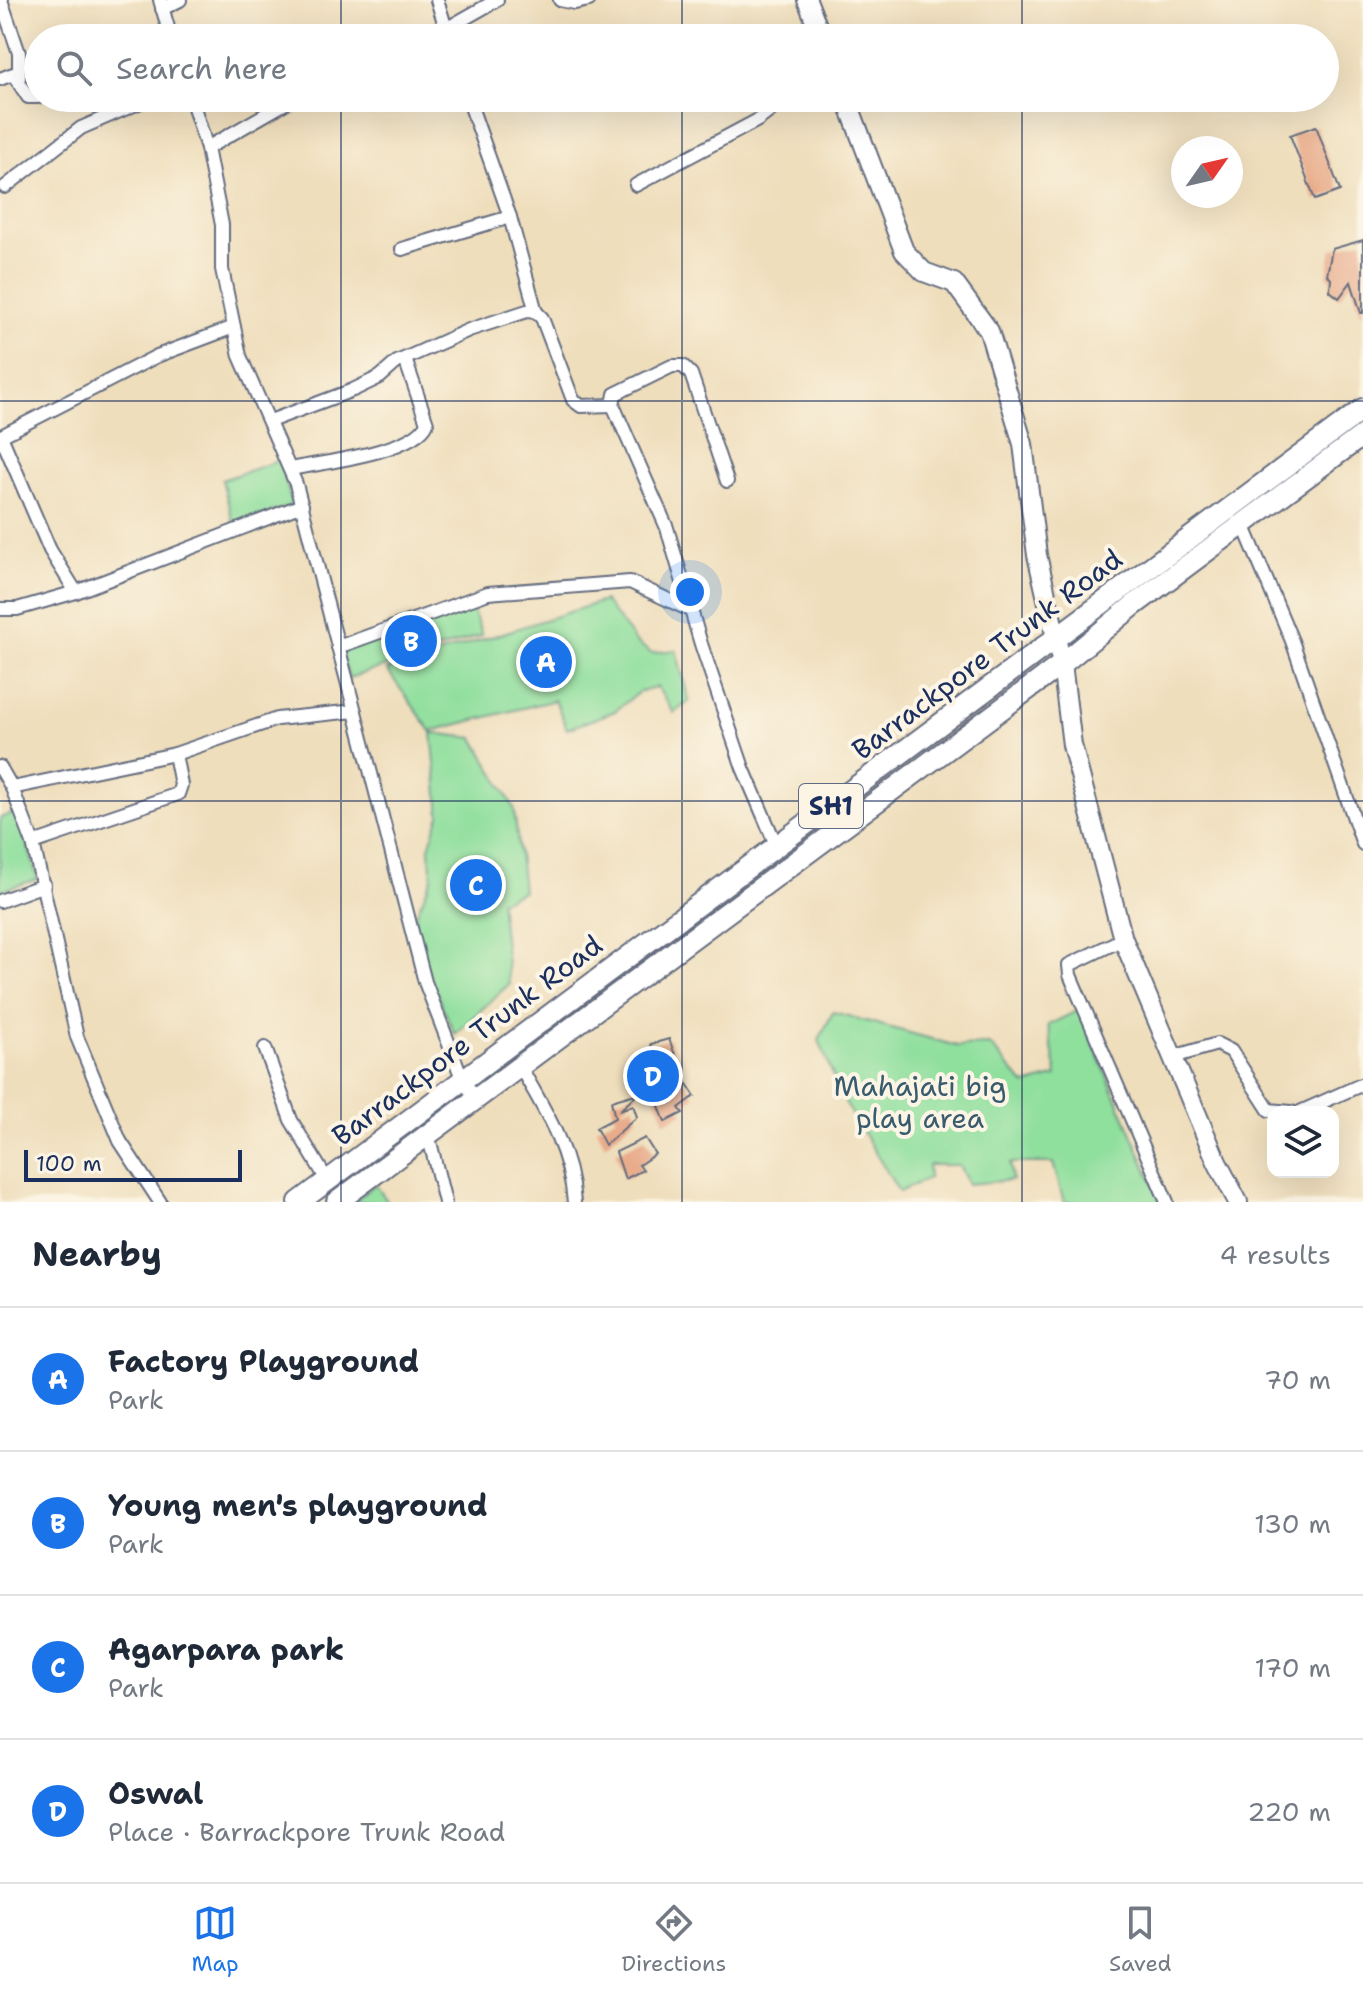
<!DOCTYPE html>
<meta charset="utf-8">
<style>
body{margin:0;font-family:"Shantell Sans",sans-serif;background:#f6f6f7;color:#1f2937}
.controls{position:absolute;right:24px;bottom:24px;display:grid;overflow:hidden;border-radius:16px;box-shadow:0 8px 32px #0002}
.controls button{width:72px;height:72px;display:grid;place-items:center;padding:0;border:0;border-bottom:2px solid #e0e1e3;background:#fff;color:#1f2937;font:40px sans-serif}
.compass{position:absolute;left:1171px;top:136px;width:72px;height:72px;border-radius:50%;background:#fff;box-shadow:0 8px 32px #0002;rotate:56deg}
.scale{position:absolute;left:24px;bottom:20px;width:218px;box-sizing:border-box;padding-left:8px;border:4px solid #1b2f5e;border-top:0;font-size:22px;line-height:28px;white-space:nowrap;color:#1b2f5e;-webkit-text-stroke:6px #fcf5e5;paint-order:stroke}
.you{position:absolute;left:690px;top:592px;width:28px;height:28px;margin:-20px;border:6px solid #fff;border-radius:50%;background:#1a73e8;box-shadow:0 0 0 12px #1a73e833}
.badge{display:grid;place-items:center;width:52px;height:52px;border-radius:50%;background:#1a73e8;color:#fff;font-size:26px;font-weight:700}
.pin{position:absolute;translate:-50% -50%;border:4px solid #fff;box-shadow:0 2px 8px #0006}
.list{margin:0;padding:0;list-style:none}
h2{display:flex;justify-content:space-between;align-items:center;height:104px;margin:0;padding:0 32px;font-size:34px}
h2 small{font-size:26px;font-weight:400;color:#747a83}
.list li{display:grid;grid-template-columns:52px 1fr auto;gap:24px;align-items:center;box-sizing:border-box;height:144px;padding:0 32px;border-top:2px solid #e0e1e3}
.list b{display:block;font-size:30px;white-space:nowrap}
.list p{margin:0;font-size:26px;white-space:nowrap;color:#747a83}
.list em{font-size:26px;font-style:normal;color:#747a83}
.icon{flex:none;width:44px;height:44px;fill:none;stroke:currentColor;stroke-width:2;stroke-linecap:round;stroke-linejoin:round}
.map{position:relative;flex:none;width:1363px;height:1202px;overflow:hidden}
.search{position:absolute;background:#fff;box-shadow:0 8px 32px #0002;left:24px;right:24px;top:24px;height:88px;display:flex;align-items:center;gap:20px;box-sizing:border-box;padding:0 28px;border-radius:44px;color:#747a83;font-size:30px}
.sheet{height:680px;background:#fff}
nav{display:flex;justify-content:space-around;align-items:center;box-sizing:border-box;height:112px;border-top:2px solid #e0e1e3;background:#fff;font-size:22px;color:#747a83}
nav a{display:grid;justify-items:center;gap:4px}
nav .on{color:#1a73e8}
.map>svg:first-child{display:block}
.green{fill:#8fdf9d;stroke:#55877e;stroke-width:2}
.building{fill:#e8ac8b}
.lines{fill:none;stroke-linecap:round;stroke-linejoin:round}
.street-casing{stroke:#656c7f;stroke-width:16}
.secondary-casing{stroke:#656c7f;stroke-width:22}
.primary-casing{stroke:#656c7f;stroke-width:24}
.street{stroke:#fff;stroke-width:12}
.secondary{stroke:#fff;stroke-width:18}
.primary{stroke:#fff;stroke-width:20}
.grid{fill:none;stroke:#1b2f5e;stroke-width:2;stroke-opacity:0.55}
.labels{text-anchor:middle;stroke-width:8;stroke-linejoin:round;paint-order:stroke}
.shield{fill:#fcf5e5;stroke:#5e6a86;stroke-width:2}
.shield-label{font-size:26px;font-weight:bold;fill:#1b2f5e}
.street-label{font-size:28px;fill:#1b2f5e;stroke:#fcf5e5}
.park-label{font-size:28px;fill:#385b6e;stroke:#fcf5e5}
</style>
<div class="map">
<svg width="1363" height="1202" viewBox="0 0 1363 1202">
<rect width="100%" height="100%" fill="#fcf5e5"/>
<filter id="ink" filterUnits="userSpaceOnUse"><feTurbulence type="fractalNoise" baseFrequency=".0125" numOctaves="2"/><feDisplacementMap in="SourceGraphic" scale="16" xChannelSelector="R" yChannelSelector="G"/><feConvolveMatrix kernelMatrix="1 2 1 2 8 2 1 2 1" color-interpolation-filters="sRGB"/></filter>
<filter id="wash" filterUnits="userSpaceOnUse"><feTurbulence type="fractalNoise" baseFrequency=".006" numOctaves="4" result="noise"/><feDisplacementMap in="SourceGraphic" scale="32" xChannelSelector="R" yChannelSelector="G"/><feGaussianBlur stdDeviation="1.8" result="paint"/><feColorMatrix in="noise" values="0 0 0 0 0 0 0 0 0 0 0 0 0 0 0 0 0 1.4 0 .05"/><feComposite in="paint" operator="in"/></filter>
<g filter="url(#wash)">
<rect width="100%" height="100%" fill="#efdebc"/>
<g class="green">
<polygon points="280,460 292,505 234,526 222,480"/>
<polygon points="604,601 636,642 651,653 676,650 689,701 674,713 657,687 639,692 615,711 567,729 555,700 431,731 387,670"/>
<polygon points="471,605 482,635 349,678 339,647"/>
<polygon points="432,733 474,738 514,808 523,891 500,901 509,984 455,1034 430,979 413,921 432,878 429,847 440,815"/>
<polygon points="17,812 38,879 0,891 0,818"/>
<polygon points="1079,1010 1161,1202 1064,1202 1053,1163 1010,1163 1012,1180 968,1184 959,1165 928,1165 929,1178 899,1192 841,1096 819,1040 833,1012 957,1046 990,1045 1025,1085 1057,1076 1048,1025"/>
<polygon points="375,1184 388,1202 354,1202"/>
</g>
<g id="blocks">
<g class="building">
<polygon points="1316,126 1340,191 1315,200 1290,135"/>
<polygon points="1363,240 1363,313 1361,313 1351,282 1339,298 1330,291 1331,279 1327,275 1332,249"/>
<polygon points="669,1039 677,1060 645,1088 636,1071 655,1061 651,1044"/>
<polygon points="685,1081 695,1096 679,1108 683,1113 665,1122 655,1095"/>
<polygon points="639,1093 619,1111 633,1105 637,1117 605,1145 596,1128 615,1118 611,1101"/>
<polygon points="645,1138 655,1154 639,1165 643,1170 625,1179 616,1152"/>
</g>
</g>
</g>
<g filter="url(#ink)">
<use href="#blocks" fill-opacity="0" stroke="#656c7f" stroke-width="2"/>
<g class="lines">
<defs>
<g id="street">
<polyline points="1,0 19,53 19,81"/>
<polyline points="160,0 171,38"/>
<polyline points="437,0 449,38"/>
<polyline points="560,0 575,3 589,0"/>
<polyline points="162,9 180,0"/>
<polyline points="430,38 497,0"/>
<polyline points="0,79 13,74 28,97 38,97"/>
<polyline points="191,98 207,148 222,225 222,269 240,356 296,484 425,982 462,1078 475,1098"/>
<polyline points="468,98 510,217 536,312"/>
<polyline points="207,148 294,98"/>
<polyline points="636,185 758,120 787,98"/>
<polyline points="5,187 81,128 150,98"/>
<polyline points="402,249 510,217"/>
<polyline points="270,421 353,390 380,377 397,362 469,330 527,311 536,312 542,318 573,400 581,406 613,405"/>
<path d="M 290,469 C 320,463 415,452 427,423 L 405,359"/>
<polyline points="727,481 691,374 683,366 672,366 615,394 613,405 667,528 701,644 743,768 777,847"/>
<polyline points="1243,524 1292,641 1363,844"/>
<polyline points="76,592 50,550 1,436 157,356 234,327"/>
<polyline points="0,609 17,609 76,592 302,505"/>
<polyline points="338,647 488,593 630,582 692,611"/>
<polyline points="0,767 12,788 175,754 277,719 355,711"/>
<polyline points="12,788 33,843 77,1037 120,1141 160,1202"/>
<polyline points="33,843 178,794 181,785 175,754"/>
<polyline points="0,901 44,885"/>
<polyline points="1123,939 1069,965 1070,975 1167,1202"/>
<polyline points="265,1048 291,1120 327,1180"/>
<polyline points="1173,1057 1217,1044 1231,1051 1269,1110 1291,1112"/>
<path d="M 519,1065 C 545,1110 570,1149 574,1202"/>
<polyline points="1300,1112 1363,1084"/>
<polyline points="428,1134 445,1202"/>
</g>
<g id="secondary">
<polyline points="807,0 822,38"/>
<polyline points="846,98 904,251 924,272 954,283 989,331 1023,444 1037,555 1062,664 1072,745 1123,939 1217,1162 1238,1202"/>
</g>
<g id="primary">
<polyline points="299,1202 1363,409"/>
<polyline points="337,1202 1062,664 1134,605 1363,435"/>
</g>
</defs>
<use href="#street" class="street-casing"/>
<use href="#secondary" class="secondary-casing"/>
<use href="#primary" class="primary-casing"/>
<use href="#street" class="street"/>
<use href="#secondary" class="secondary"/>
<use href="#primary" class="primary"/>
</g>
</g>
<path class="grid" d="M 341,0 L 341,38M 682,0 L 682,38M 1022,0 L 1022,38M 341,98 L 341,1202M 682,98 L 682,1202M 1022,98 L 1022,1202M 0,401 L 1363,401M 0,801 L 1363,801"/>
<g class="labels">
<rect class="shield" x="799" y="784" width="64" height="44" rx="6"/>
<g class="shield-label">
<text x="831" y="815">SH1</text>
</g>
<g class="street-label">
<text transform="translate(987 654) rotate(-37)" y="10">Barrackpore Trunk Road</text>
<text transform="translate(467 1040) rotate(-37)" y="10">Barrackpore Trunk Road</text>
</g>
<g class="park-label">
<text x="920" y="1096">Mahajati big<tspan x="920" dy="32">play area</tspan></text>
</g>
</g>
</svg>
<div class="controls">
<button><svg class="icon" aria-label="layers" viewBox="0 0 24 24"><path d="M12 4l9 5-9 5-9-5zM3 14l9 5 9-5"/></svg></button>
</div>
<svg class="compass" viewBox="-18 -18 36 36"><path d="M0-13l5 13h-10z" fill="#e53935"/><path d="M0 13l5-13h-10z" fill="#747a83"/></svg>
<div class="scale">100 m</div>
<div class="you"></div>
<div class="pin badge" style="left:546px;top:662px">A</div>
<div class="pin badge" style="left:411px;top:641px">B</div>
<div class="pin badge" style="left:476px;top:885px">C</div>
<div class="pin badge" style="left:653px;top:1076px">D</div>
<div class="search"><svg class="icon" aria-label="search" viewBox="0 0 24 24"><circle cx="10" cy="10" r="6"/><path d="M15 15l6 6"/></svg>Search here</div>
</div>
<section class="sheet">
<h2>Nearby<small>4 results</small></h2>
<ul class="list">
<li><span class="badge">A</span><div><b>Factory Playground</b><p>Park</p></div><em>70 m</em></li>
<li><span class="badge">B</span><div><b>Young men's playground</b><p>Park</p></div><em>130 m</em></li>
<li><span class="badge">C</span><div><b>Agarpara park</b><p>Park</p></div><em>170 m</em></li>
<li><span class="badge">D</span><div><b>Oswal</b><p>Place · Barrackpore Trunk Road</p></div><em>220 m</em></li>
</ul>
</section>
<nav>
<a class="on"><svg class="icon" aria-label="map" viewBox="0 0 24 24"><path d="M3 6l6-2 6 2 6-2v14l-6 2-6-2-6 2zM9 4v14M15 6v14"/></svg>Map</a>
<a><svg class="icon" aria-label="directions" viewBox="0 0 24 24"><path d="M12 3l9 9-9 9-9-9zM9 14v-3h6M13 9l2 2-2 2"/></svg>Directions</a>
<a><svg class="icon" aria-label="saved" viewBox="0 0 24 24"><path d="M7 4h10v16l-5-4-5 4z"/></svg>Saved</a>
</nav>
